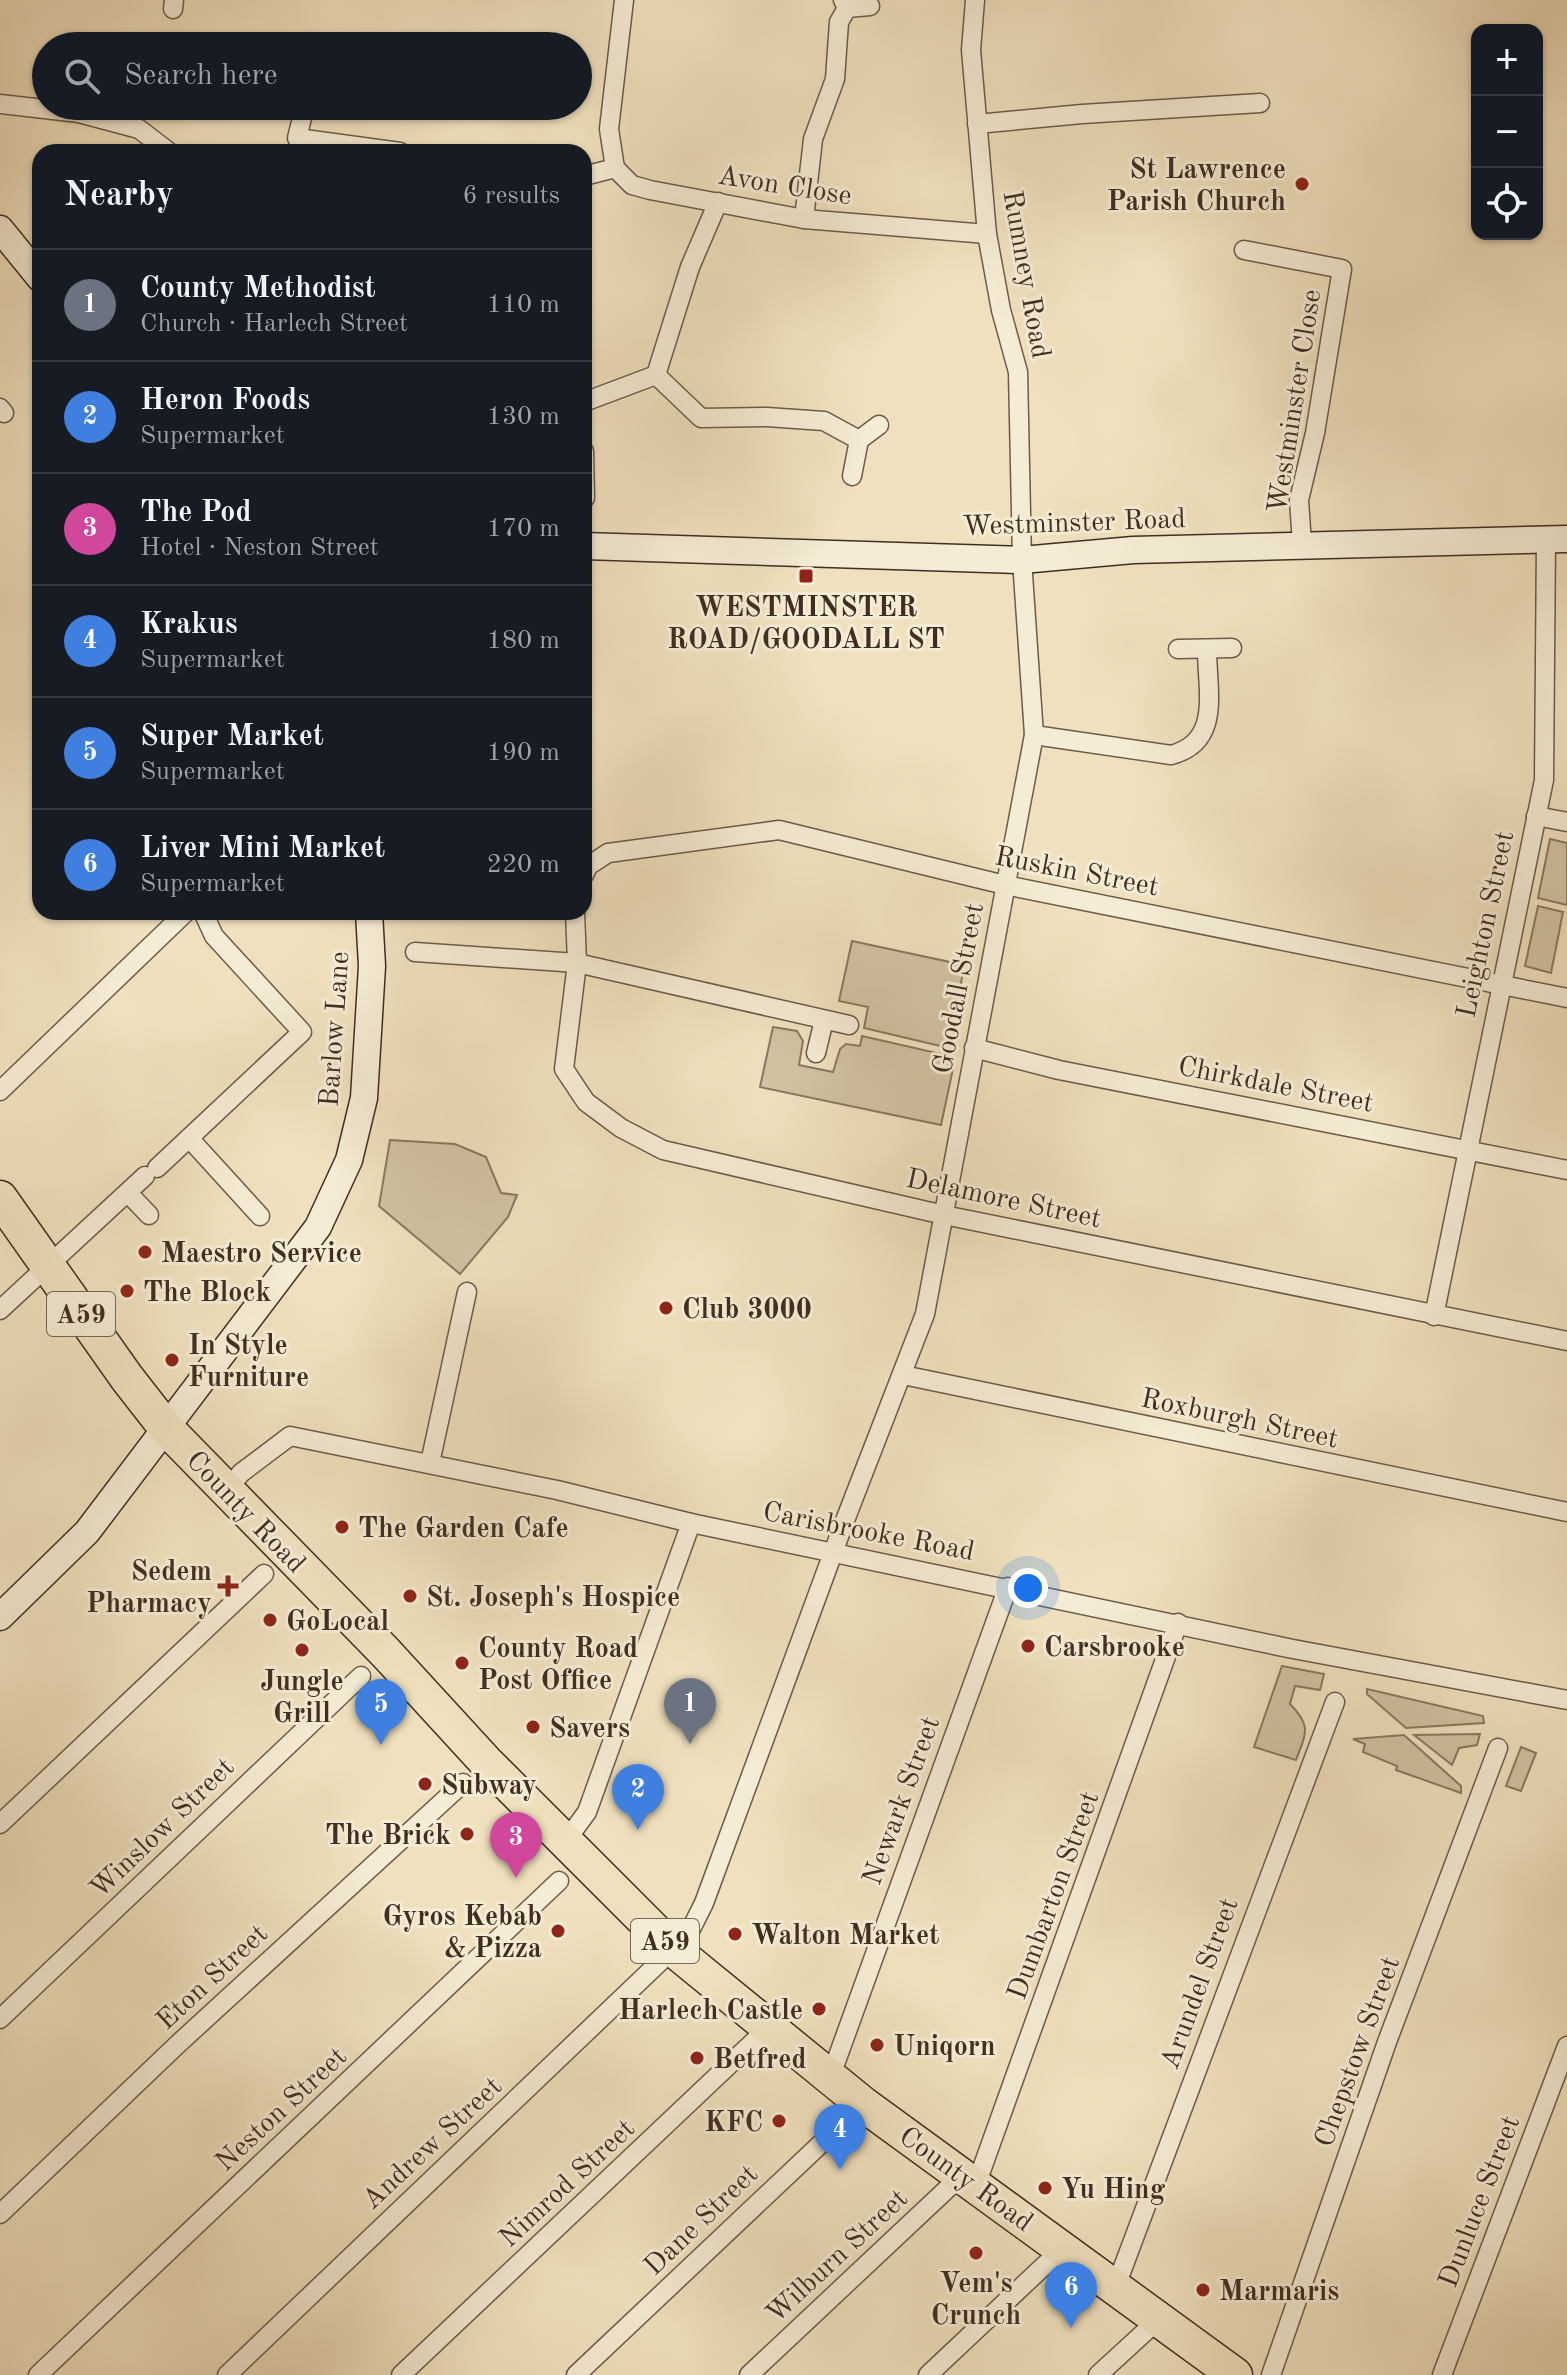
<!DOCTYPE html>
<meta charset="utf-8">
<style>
body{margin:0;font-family:"Old Standard TT",serif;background:#20242c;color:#f1f3f6}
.controls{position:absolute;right:24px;top:24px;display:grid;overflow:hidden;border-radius:16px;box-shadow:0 2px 6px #0004}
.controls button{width:72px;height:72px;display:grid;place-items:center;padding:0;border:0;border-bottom:2px solid #363941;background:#171b24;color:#f1f3f6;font:40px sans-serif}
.you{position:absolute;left:1028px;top:1588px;width:28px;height:28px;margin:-20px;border:6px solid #fff;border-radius:50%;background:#1a73e8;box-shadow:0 0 0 12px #1a73e833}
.badge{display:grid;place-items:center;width:52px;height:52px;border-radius:50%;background:#ea580c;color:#fff;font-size:26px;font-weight:700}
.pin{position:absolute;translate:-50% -66px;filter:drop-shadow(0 2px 4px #0008)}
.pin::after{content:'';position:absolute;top:42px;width:28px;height:24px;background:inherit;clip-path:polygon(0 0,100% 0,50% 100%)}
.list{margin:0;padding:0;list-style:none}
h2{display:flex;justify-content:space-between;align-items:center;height:104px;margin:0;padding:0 32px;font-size:34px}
h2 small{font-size:26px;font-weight:400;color:#9ea1a6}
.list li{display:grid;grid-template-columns:52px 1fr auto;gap:24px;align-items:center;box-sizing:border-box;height:112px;padding:0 32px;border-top:2px solid #363941}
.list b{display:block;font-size:30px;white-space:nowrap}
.list p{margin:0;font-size:26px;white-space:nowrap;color:#9ea1a6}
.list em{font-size:26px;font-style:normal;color:#9ea1a6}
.icon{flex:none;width:44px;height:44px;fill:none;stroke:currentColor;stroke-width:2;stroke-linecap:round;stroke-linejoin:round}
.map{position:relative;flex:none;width:1567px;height:2375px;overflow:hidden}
.search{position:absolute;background:#171b24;box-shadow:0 2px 6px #0004;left:32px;top:32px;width:560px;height:88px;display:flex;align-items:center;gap:20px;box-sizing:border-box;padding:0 28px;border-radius:44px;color:#9ea1a6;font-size:30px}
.panel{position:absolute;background:#171b24;box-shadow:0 2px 6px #0004;left:32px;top:144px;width:560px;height:776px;border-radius:24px}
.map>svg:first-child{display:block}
.green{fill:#d2c3a3;stroke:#897862;stroke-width:2}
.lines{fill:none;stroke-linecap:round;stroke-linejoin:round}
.street-casing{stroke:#6c5b49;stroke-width:21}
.secondary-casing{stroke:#402e22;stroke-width:29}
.highway-casing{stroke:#402e22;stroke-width:37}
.street{stroke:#f5ecd5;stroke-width:18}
.secondary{stroke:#f5ecd5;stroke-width:26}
.highway{stroke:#f0e1be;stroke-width:34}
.poi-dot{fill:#8f2418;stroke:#f5ecd5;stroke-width:3}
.labels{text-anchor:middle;stroke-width:6;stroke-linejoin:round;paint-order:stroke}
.shield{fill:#f5ecd5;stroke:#766758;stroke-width:2}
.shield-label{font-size:26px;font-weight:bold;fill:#402e22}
.poi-label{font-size:28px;font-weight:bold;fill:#402e22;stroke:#f5ecd5;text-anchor:start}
.street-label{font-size:28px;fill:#402e22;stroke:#f5ecd5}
</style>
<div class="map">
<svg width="1567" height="2375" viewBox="0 0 1567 2375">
<rect width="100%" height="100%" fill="#f0e1be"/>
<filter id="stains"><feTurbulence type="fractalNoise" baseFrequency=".0025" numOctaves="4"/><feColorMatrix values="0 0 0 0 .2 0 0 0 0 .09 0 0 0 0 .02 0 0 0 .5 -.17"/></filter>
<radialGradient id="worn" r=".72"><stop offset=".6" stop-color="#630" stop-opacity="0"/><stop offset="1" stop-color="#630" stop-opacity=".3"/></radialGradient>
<g class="green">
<polygon points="1550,839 1567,843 1567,905 1538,898"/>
<polygon points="1538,906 1563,912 1551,973 1525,966"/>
<polygon points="852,941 959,964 963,972 949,1048 864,1028 868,1007 839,1001"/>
<polygon points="773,1027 797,1031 803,1041 799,1065 833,1072 840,1049 846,1044 860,1046 862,1036 950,1056 954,1064 941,1125 760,1087"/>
<polygon points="390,1140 455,1144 486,1157 501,1193 517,1195 508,1217 460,1274 379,1206"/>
<path d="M 1282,1666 L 1324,1674 L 1320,1690 L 1295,1686 L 1290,1704 C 1312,1726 1306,1733 1296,1760 L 1254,1747 Z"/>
<polygon points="1367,1689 1483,1716 1484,1723 1406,1728 1367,1694"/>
<polygon points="1480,1734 1477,1745 1459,1748 1452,1765 1414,1735"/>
<polygon points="1404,1735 1461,1786 1461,1793 1396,1770 1397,1766 1363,1752 1365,1744 1353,1739"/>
<polygon points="1521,1747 1536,1753 1521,1791 1506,1786"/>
</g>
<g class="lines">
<defs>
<g id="street">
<polyline points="843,0 847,8 870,6"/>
<polyline points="173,9 174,0"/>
<polyline points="0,104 79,113 139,129 169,152"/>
<polyline points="303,114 297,138 400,152"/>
<polyline points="977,124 1082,114 1260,103"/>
<polyline points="615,168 609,129 624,0"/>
<polyline points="584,176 615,168 632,185 650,190 804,219 987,234"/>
<polyline points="804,219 813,139 835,79 839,22 847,8"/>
<polyline points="1244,250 1342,269 1315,433 1299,500 1302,544"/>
<polyline points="656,375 701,418 767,417 824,421 859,440"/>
<polyline points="584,402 656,375 690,267 718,202"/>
<polyline points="0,408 4,413"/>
<polyline points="584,451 585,498"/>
<polyline points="852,476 859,440 879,425"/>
<polyline points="1178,649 1232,648"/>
<path d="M 1034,735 L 1171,755 C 1222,742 1207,691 1207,649"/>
<polyline points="1536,816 1567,822"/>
<polyline points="584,875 588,866 608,853 779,830 1005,885 1567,998"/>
<polyline points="575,912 577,963 564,1069 586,1102 621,1128 663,1150 944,1215 1567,1341"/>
<polyline points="415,952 577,963 849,1025"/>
<polyline points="974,1048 1059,1070 1567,1170"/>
<polyline points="816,1053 824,1020"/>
<polyline points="0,1091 186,912"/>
<polyline points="189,1138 260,1216"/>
<polyline points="157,1168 302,1032 214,936 203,912"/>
<polyline points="128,1193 149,1215"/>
<polyline points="0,1310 145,1176"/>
<polyline points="1434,1316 1544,780 1546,539"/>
<polyline points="903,1375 1567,1512"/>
<polyline points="430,1463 467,1292"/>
<polyline points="227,1490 241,1473 290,1436 557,1490 691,1523 1293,1649 1567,1700"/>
<polyline points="0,1824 264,1574"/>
<polyline points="565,1842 587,1812 691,1523"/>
<polyline points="0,2019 361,1676"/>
<polyline points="830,2078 1008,1587"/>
<polyline points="976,2185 1178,1623"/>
<polyline points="0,2214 178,2044 463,1783"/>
<polyline points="1116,2286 1335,1702"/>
<polyline points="38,2375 559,1881"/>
<polyline points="227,2375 688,1935 704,1903 844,1523 925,1314 1034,735 1022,560 1018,372 1001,310 987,234 971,50 975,0"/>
<polyline points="401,2375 767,2029"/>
<polyline points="576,2375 863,2104"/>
<polyline points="749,2375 962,2175"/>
<polyline points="928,2375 1063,2248"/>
<polyline points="1098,2375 1159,2319"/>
<polyline points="1271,2375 1387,2042 1498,1748"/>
<polyline points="1442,2375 1567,2046"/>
</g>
<g id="secondary">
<polyline points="0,229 40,278"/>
<polyline points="584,546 1022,560 1133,550 1567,539"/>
<polyline points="0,1617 87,1532 318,1227 349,1160 364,1098 372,966 369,912"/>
</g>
<polyline id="highway" points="0,1198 127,1378 166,1428 386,1653 486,1762 674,1950 863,2104 1235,2375"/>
</defs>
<use href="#street" class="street-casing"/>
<use href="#secondary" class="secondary-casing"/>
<use href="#highway" class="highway-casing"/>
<use href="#street" class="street"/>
<use href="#secondary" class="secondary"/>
<use href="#highway" class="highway"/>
</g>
<g class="poi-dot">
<circle cx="1302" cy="184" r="8"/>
<rect x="798" y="568" width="16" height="16" rx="4"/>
<circle cx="145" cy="1252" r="8"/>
<circle cx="127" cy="1291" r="8"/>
<circle cx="666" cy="1308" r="8"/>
<circle cx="172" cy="1360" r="8"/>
<circle cx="342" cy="1527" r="8"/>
<path d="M224 1574h8v8h8v8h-8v8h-8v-8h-8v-8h8z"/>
<circle cx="410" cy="1596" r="8"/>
<circle cx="270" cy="1620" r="8"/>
<circle cx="1028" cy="1646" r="8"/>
<circle cx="302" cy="1650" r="8"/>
<circle cx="462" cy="1663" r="8"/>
<circle cx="533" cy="1727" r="8"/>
<circle cx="425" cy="1784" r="8"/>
<circle cx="467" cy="1834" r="8"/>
<circle cx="558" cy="1931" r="8"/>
<circle cx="735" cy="1934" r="8"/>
<circle cx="819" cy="2009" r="8"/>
<circle cx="877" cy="2045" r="8"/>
<circle cx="697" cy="2058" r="8"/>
<circle cx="779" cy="2121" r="8"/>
<circle cx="1045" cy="2188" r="8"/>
<circle cx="976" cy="2253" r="8"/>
<circle cx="1203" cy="2290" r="8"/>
</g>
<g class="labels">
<g class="shield">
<rect x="47" y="1292" width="68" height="44" rx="6"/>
<rect x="631" y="1919" width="68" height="44" rx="6"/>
</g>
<g class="shield-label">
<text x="81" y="1323">A59</text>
<text x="665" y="1950">A59</text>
</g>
<g class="poi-label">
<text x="1286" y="178" text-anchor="end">St Lawrence<tspan x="1286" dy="32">Parish Church</tspan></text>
<text x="806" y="616" text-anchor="middle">WESTMINSTER<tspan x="806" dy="32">ROAD/GOODALL ST</tspan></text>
<text x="161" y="1262">Maestro Service</text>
<text x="143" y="1301">The Block</text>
<text x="682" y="1318">Club 3000</text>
<text x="188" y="1354">In Style<tspan x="188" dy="32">Furniture</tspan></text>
<text x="358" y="1537">The Garden Cafe</text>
<text x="212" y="1580" text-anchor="end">Sedem<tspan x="212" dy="32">Pharmacy</tspan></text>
<text x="426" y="1606">St. Joseph's Hospice</text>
<text x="286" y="1630">GoLocal</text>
<text x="1044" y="1656">Carsbrooke</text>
<text x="478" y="1657">County Road<tspan x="478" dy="32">Post Office</tspan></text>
<text x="302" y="1690" text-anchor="middle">Jungle<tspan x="302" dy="32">Grill</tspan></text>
<text x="549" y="1737">Savers</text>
<text x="441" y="1794">Subway</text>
<text x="451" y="1844" text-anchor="end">The Brick</text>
<text x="542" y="1925" text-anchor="end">Gyros Kebab<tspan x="542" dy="32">&amp; Pizza</tspan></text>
<text x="751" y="1944">Walton Market</text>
<text x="803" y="2019" text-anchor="end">Harlech Castle</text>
<text x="893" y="2055">Uniqorn</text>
<text x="713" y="2068">Betfred</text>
<text x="763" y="2131" text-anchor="end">KFC</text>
<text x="1061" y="2198">Yu Hing</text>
<text x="976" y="2292" text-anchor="middle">Vem's<tspan x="976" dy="32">Crunch</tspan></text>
<text x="1219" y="2300">Marmaris</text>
</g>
<g class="street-label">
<text transform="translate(785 184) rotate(9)" y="10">Avon Close</text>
<text transform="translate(1028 274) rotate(80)" y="10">Rumney Road</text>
<text transform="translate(1293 401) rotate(-81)" y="10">Westminster Close</text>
<text transform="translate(1074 521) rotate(-2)" y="10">Westminster Road</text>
<text transform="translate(1077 870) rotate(11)" y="10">Ruskin Street</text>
<text transform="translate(1484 924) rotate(-78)" y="10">Leighton Street</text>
<text transform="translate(957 988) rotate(-79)" y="10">Goodall Street</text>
<text transform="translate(333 1029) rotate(-86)" y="10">Barlow Lane</text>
<text transform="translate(1276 1083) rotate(11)" y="10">Chirkdale Street</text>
<text transform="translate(1004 1197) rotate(12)" y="10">Delamore Street</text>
<text transform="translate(1240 1417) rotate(12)" y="10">Roxburgh Street</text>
<text transform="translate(247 1511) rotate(46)" y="10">County Road</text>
<text transform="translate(869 1530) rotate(11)" y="10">Carisbrooke Road</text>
<text transform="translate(900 1800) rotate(-70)" y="10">Newark Street</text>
<text transform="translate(161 1827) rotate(-44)" y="10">Winslow Street</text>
<text transform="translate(1052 1895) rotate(-70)" y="10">Dumbarton Street</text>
<text transform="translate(211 1976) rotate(-43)" y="10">Eton Street</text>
<text transform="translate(1198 1983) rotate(-70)" y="10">Arundel Street</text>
<text transform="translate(1356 2051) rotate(-70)" y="10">Chepstow Street</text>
<text transform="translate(280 2108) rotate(-43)" y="10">Neston Street</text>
<text transform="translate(431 2142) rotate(-43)" y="10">Andrew Street</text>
<text transform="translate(967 2178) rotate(36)" y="10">County Road</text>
<text transform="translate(566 2182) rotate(-43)" y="10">Nimrod Street</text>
<text transform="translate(1478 2201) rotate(-69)" y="10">Dunluce Street</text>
<text transform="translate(700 2219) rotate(-44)" y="10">Dane Street</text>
<text transform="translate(836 2255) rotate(-43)" y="10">Wilburn Street</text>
</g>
</g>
<rect width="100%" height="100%" filter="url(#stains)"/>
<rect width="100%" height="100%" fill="url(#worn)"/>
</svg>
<div class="controls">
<button>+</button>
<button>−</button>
<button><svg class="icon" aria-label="locate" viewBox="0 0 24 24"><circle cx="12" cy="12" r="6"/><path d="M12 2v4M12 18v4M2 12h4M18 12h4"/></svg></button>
</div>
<div class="you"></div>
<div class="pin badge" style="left:690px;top:1744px;background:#6b7280">1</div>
<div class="pin badge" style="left:638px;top:1830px;background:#3f7fe0">2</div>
<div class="pin badge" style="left:516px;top:1878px;background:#d1479c">3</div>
<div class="pin badge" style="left:840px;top:2170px;background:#3f7fe0">4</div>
<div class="pin badge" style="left:381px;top:1745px;background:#3f7fe0">5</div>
<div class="pin badge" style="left:1071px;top:2328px;background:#3f7fe0">6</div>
<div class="search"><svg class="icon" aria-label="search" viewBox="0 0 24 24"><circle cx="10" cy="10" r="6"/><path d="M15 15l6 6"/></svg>Search here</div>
<section class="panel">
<h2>Nearby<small>6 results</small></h2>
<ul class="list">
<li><span class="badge" style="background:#6b7280">1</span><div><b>County Methodist</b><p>Church · Harlech Street</p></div><em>110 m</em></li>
<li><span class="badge" style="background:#3f7fe0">2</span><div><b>Heron Foods</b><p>Supermarket</p></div><em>130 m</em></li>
<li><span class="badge" style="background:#d1479c">3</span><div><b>The Pod</b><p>Hotel · Neston Street</p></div><em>170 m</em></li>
<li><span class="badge" style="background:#3f7fe0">4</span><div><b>Krakus</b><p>Supermarket</p></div><em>180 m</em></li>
<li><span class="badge" style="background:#3f7fe0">5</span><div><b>Super Market</b><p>Supermarket</p></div><em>190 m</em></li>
<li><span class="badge" style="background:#3f7fe0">6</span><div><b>Liver Mini Market</b><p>Supermarket</p></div><em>220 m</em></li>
</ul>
</section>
</div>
